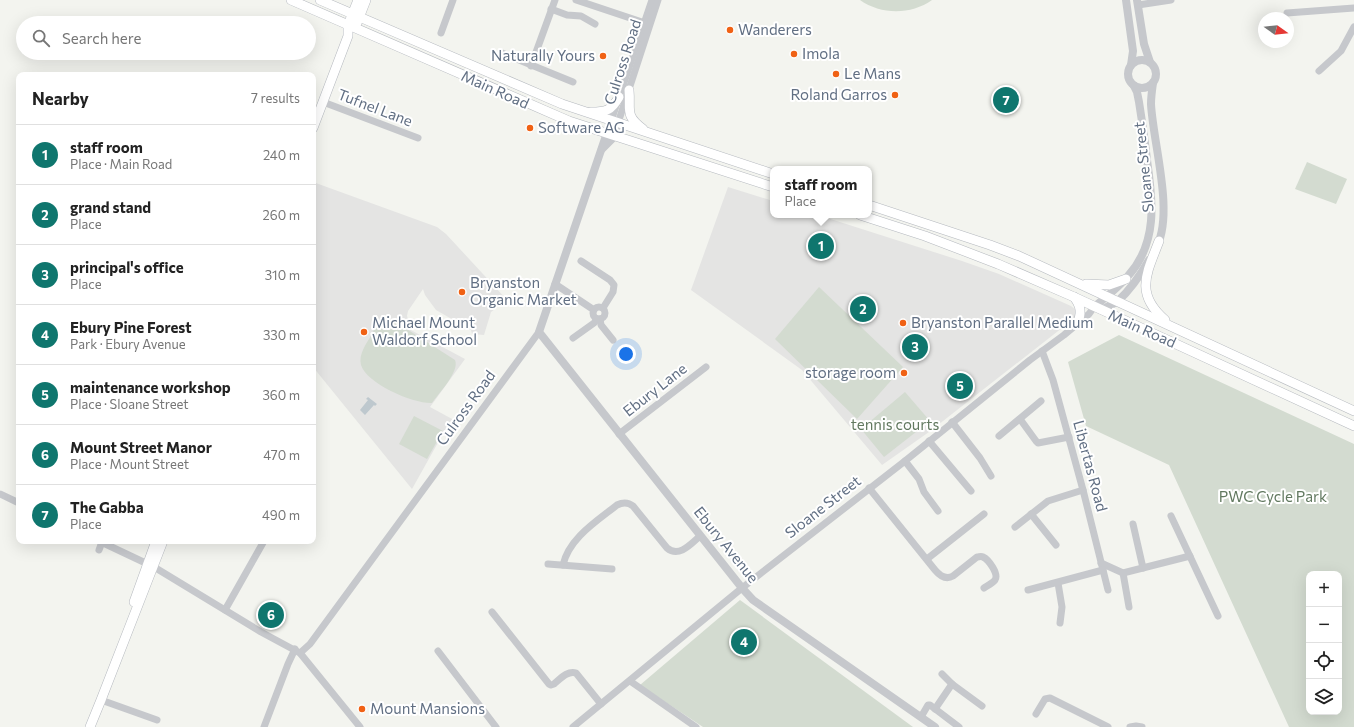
<!DOCTYPE html>
<meta charset="utf-8">
<style>
body{margin:0;font-family:Commissioner,sans-serif;background:#f2f2f2;color:#222}
.controls{position:absolute;right:12px;bottom:12px;display:grid;overflow:hidden;border-radius:8px;box-shadow:0 4px 16px #0002}
.controls button{width:36px;height:36px;display:grid;place-items:center;padding:0;border:0;border-bottom:1px solid #e0e0e0;background:#fff;color:#222;font:20px sans-serif}
.compass{position:absolute;left:1258px;top:12px;width:36px;height:36px;border-radius:50%;background:#fff;box-shadow:0 4px 16px #0002;rotate:105deg}
.you{position:absolute;left:626px;top:354px;width:14px;height:14px;margin:-10px;border:3px solid #fff;border-radius:50%;background:#1a73e8;box-shadow:0 0 0 6px #1a73e833}
.badge{display:grid;place-items:center;width:26px;height:26px;border-radius:50%;background:#0f766e;color:#fff;font-size:13px;font-weight:700}
.pin{position:absolute;translate:-50% -50%;border:2px solid #fff;box-shadow:0 1px 4px #0006}
.popup{position:absolute;left:770px;top:166px;width:102px;height:52px;box-sizing:border-box;display:grid;place-content:center;border-radius:8px;background:#fff;filter:drop-shadow(0 1px 3px #0005);font-size:13px;white-space:nowrap;color:#767676}
.popup b{font-size:15px;color:#222}
.popup::after{content:'';position:absolute;left:50%;top:100%;margin-left:-8px;border:8px solid transparent;border-top-color:#fff}
.list{margin:0;padding:0;list-style:none}
h2{display:flex;justify-content:space-between;align-items:center;height:52px;margin:0;padding:0 16px;font-size:17px}
h2 small{font-size:13px;font-weight:400;color:#767676}
.list li{display:grid;grid-template-columns:26px 1fr auto;gap:12px;align-items:center;box-sizing:border-box;height:60px;padding:0 16px;border-top:1px solid #e0e0e0}
.list b{display:block;font-size:15px;white-space:nowrap}
.list p{margin:0;font-size:13px;white-space:nowrap;color:#767676}
.list em{font-size:13px;font-style:normal;color:#767676}
.icon{flex:none;width:22px;height:22px;fill:none;stroke:currentColor;stroke-width:2;stroke-linecap:round;stroke-linejoin:round}
.map{position:relative;flex:none;width:1354px;height:727px;overflow:hidden}
.search{position:absolute;background:#fff;box-shadow:0 4px 16px #0002;left:16px;top:16px;width:300px;height:44px;display:flex;align-items:center;gap:10px;box-sizing:border-box;padding:0 14px;border-radius:22px;color:#767676;font-size:15px}
.panel{position:absolute;background:#fff;box-shadow:0 4px 16px #0002;left:16px;top:72px;width:300px;height:472px;border-radius:8px}
.map>svg:first-child{display:block}
.built{fill:#e4e4e3}
.green{fill:#d3dbd0;fill-rule:evenodd}
.water{fill:#bec8ce}
.lines{fill:none;stroke-linecap:round;stroke-linejoin:round}
.secondary-casing{stroke:#b5b9bf;stroke-width:10}
.minor{stroke:#c6c8cc;stroke-width:7}
.tertiary{stroke:#c6c8cc;stroke-width:8}
.secondary{stroke:#fff;stroke-width:9}
.poi-dot{fill:#f06114;stroke:#fff;stroke-width:1.5}
.labels{text-anchor:middle;stroke-width:4;stroke-linejoin:round;paint-order:stroke}
.poi-label{font-size:15px;fill:#616f83;stroke:#fff;text-anchor:start}
.street-label{font-size:15px;fill:#616f83;stroke:#fff}
.park-label{font-size:15px;fill:#627960;stroke:#fff}
</style>
<div class="map">
<svg width="1354" height="727" viewBox="0 0 1354 727">
<rect width="100%" height="100%" fill="#f3f4ef"/>
<g class="built">
<polygon points="313,182 437,227 446,234 507,300 491,312 484,335 472,334 471,330 436,310 425,295 423,289 408,311 407,316 409,323 407,328 465,359 430,407 454,420 445,430 412,489 313,367"/>
<polygon points="728,187 773,201 773,215 818,215 962,261 999,274 1071,306 1077,311 1076,317 929,432 882,465 802,370 691,290"/>
</g>
<g class="green">
<path d="M 860,0 L 932,0 C 911,15 881,15 860,0 Z"/>
<polygon points="1307,162 1347,179 1336,204 1295,189"/>
<polygon points="819,287 903,367 857,419 775,339"/>
<path d="M 385,318 L 391,319 L 455,360 C 460,371 439,393 432,403 C 414,404 367,384 361,365 C 358,354 367,343 372,334 C 376,327 376,320 385,318 Z"/>
<path d="M 1119,335 L 1354,444 L 1354,727 L 1289,727 L 1169,465 L 1086,426 L 1068,362 ZM 1309,574 L 1339,574 L 1339,712 L 1309,712 Z"/>
<polygon points="905,392 930,421 884,457 861,429"/>
<polygon points="414,416 443,431 427,459 399,444"/>
<polygon points="740,600 913,727 703,727 640,685"/>
</g>
<polygon class="water" points="368,397 377,404 375,406 374,405 365,415 360,410 368,400 366,399"/>
<g class="lines">
<defs>
<g id="secondary">
<polyline points="291,0 569,121 773,187"/>
<polyline points="320,0 562,104 773,174"/>
<polyline points="357,23 366,0"/>
<path d="M 629,90 C 631,110 624,115 643,129"/>
<path d="M 591,112 C 606,112 611,111 619,97"/>
<polyline points="313,128 348,36 348,25 358,0"/>
<polyline points="869,205 990,245 1019,256 1354,411"/>
<polyline points="860,215 925,236 998,264 1074,297 1354,426"/>
<path d="M 1159,241 C 1147,273 1134,293 1165,320"/>
<polyline points="1086,284 1109,285 1126,279"/>
<path d="M 1074,297 C 1081,306 1082,313 1077,324"/>
<polyline points="134,602 156,541"/>
<polyline points="90,727 101,700 163,541"/>
</g>
</defs>
<use href="#secondary" class="secondary-casing"/>
<g class="minor">
<polyline points="576,0 648,24"/>
<polyline points="1138,5 1171,0"/>
<polyline points="551,9 567,15 581,16 595,24"/>
<polyline points="1287,13 1354,8"/>
<polyline points="441,33 453,0"/>
<polyline points="502,53 573,82"/>
<polyline points="531,66 555,0"/>
<polyline points="1319,71 1341,51 1354,27"/>
<polyline points="323,102 418,138"/>
<polyline points="611,121 652,0"/>
<polyline points="618,123 658,0"/>
<polyline points="581,261 610,280 614,285 613,292 603,308"/>
<polyline points="555,284 594,310"/>
<circle cx="599" cy="313" r="6"/>
<polyline points="600,319 601,325 613,340"/>
<polyline points="573,338 594,323 597,319"/>
<polyline points="1042,351 1053,380 1083,490 1108,590"/>
<polyline points="1020,419 1036,441 1038,443 1069,437"/>
<polyline points="952,422 980,458 991,476"/>
<polyline points="619,434 706,367"/>
<polyline points="999,436 1041,401"/>
<polyline points="929,441 971,491"/>
<polyline points="905,461 919,479 924,492 938,511"/>
<path d="M 869,488 L 935,570 C 940,576 946,580 953,576 L 977,557 C 979,557 981,556 983,557 C 989,560 999,574 995,580 C 993,583 987,586 984,588"/>
<polyline points="0,494 19,503"/>
<polyline points="1031,514 1056,545"/>
<polyline points="1171,516 1218,616"/>
<polyline points="1133,524 1143,568"/>
<polyline points="1015,527 1048,501 1083,490"/>
<polyline points="99,541 154,567 261,632 300,653 360,727"/>
<polyline points="99,550 102,542"/>
<polyline points="927,559 984,514"/>
<polyline points="1101,563 1123,573 1190,556"/>
<polyline points="548,564 612,569"/>
<path d="M 563,565 C 569,538 597,521 617,505 C 623,502 628,502 633,506 L 667,548 C 679,558 691,544 700,536"/>
<polyline points="1123,573 1129,607"/>
<polyline points="1058,583 1062,607 1060,623"/>
<polyline points="1028,590 1103,570"/>
<polyline points="225,610 264,541"/>
<path d="M 492,612 L 549,684 L 551,685 L 554,684 C 560,679 568,670 576,673 L 601,704"/>
<polyline points="438,651 496,727"/>
<polyline points="300,653 310,644 539,332"/>
<polyline points="942,674 952,684 982,706"/>
<polyline points="630,681 696,727"/>
<polyline points="101,700 157,720"/>
<polyline points="935,709 952,684"/>
<polyline points="1036,714 1045,699 1050,698 1108,727"/>
<polyline points="921,717 928,705 930,705 959,727"/>
<polyline points="264,727 288,664 295,649"/>
<polyline points="573,727 742,588 905,461 1030,360 1064,335 1089,314 1094,307"/>
<polyline points="1130,727 1136,726 1142,727"/>
</g>
<g class="tertiary">
<polyline points="1126,0 1133,51 1131,65"/>
<polyline points="1137,0 1144,44 1150,62"/>
<circle cx="1142" cy="74" r="14"/>
<path d="M 1153,83 C 1152,90 1151,97 1151,104 C 1153,143 1174,211 1157,246"/>
<polyline points="611,121 539,332 742,588 753,600 935,727"/>
<polyline points="602,149 614,137 618,123"/>
<path d="M 1094,307 C 1106,297 1118,288 1128,276 C 1158,243 1153,201 1147,160 C 1145,141 1142,121 1139,102 L 1137,92 L 1134,86"/>
<path d="M 1101,310 C 1107,307 1113,304 1118,301 C 1130,290 1141,274 1149,260"/>
</g>
<use href="#secondary" class="secondary"/>
</g>
<g class="poi-dot">
<circle cx="730" cy="30" r="4"/>
<circle cx="794" cy="54" r="4"/>
<circle cx="603" cy="56" r="4"/>
<circle cx="836" cy="74" r="4"/>
<circle cx="895" cy="95" r="4"/>
<circle cx="530" cy="128" r="4"/>
<circle cx="462" cy="292" r="4"/>
<circle cx="903" cy="323" r="4"/>
<circle cx="364" cy="332" r="4"/>
<circle cx="904" cy="373" r="4"/>
<circle cx="362" cy="709" r="4"/>
</g>
<g class="labels">
<g class="poi-label">
<text x="738" y="35">Wanderers</text>
<text x="802" y="59">Imola</text>
<text x="595" y="61" text-anchor="end">Naturally Yours</text>
<text x="844" y="79">Le Mans</text>
<text x="887" y="100" text-anchor="end">Roland Garros</text>
<text x="538" y="133">Software AG</text>
<text x="470" y="288">Bryanston<tspan x="470" dy="17">Organic Market</tspan></text>
<text x="372" y="328">Michael Mount<tspan x="372" dy="17">Waldorf School</tspan></text>
<text x="911" y="328">Bryanston Parallel Medium</text>
<text x="896" y="378" text-anchor="end">storage room</text>
<text x="370" y="714">Mount Mansions</text>
</g>
<g class="street-label">
<text transform="translate(623 62) rotate(-72)" y="5">Culross Road</text>
<text transform="translate(495 90) rotate(24)" y="5">Main Road</text>
<text transform="translate(375 108) rotate(21)" y="5">Tufnel Lane</text>
<text transform="translate(1144 167) rotate(-96)" y="5">Sloane Street</text>
<text transform="translate(1142 329) rotate(24)" y="5">Main Road</text>
<text transform="translate(655 390) rotate(-38)" y="5">Ebury Lane</text>
<text transform="translate(466 408) rotate(-54)" y="5">Culross Road</text>
<text transform="translate(1090 466) rotate(75)" y="5">Libertas Road</text>
<text transform="translate(823 507) rotate(-38)" y="5">Sloane Street</text>
<text transform="translate(726 545) rotate(51)" y="5">Ebury Avenue</text>
</g>
<g class="park-label">
<text x="895" y="430">tennis courts</text>
<text x="1273" y="502">PWC Cycle Park</text>
</g>
</g>
</svg>
<div class="controls">
<button>+</button>
<button>−</button>
<button><svg class="icon" aria-label="locate" viewBox="0 0 24 24"><circle cx="12" cy="12" r="6"/><path d="M12 2v4M12 18v4M2 12h4M18 12h4"/></svg></button>
<button><svg class="icon" aria-label="layers" viewBox="0 0 24 24"><path d="M12 4l9 5-9 5-9-5zM3 14l9 5 9-5"/></svg></button>
</div>
<svg class="compass" viewBox="-18 -18 36 36"><path d="M0-13l5 13h-10z" fill="#e53935"/><path d="M0 13l5-13h-10z" fill="#767676"/></svg>
<div class="you"></div>
<div class="pin badge" style="left:821px;top:246px">1</div>
<div class="popup"><b>staff room</b>Place</div>
<div class="pin badge" style="left:863px;top:309px">2</div>
<div class="pin badge" style="left:915px;top:347px">3</div>
<div class="pin badge" style="left:744px;top:642px">4</div>
<div class="pin badge" style="left:960px;top:386px">5</div>
<div class="pin badge" style="left:271px;top:615px">6</div>
<div class="pin badge" style="left:1006px;top:100px">7</div>
<div class="search"><svg class="icon" aria-label="search" viewBox="0 0 24 24"><circle cx="10" cy="10" r="6"/><path d="M15 15l6 6"/></svg>Search here</div>
<section class="panel">
<h2>Nearby<small>7 results</small></h2>
<ul class="list">
<li><span class="badge">1</span><div><b>staff room</b><p>Place · Main Road</p></div><em>240 m</em></li>
<li><span class="badge">2</span><div><b>grand stand</b><p>Place</p></div><em>260 m</em></li>
<li><span class="badge">3</span><div><b>principal's office</b><p>Place</p></div><em>310 m</em></li>
<li><span class="badge">4</span><div><b>Ebury Pine Forest</b><p>Park · Ebury Avenue</p></div><em>330 m</em></li>
<li><span class="badge">5</span><div><b>maintenance workshop</b><p>Place · Sloane Street</p></div><em>360 m</em></li>
<li><span class="badge">6</span><div><b>Mount Street Manor</b><p>Place · Mount Street</p></div><em>470 m</em></li>
<li><span class="badge">7</span><div><b>The Gabba</b><p>Place</p></div><em>490 m</em></li>
</ul>
</section>
</div>
